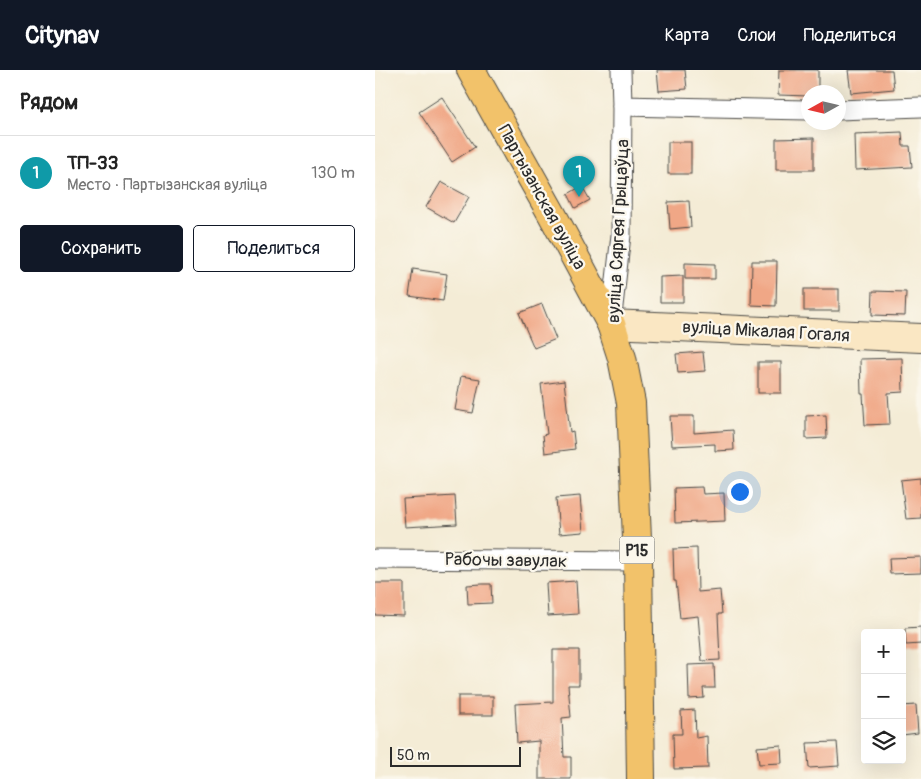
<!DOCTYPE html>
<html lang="ru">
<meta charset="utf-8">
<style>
body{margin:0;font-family:Pangolin,sans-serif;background:#f6f6f6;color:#222}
.controls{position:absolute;right:15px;bottom:15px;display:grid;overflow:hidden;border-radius:5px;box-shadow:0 5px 20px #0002}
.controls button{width:45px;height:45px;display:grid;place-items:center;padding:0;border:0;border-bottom:1px solid #e0e0e0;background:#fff;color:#222;font:25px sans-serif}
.compass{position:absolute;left:426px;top:15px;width:45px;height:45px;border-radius:50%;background:#fff;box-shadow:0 5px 20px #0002;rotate:262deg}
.scale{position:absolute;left:15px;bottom:12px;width:131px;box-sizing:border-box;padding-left:5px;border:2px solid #2b2b2b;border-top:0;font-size:14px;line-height:18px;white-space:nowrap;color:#2b2b2b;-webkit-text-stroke:4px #fbf7ec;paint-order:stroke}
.you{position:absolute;left:364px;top:421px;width:18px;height:18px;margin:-12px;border:4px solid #fff;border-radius:50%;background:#1a73e8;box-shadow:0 0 0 8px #1a73e833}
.badge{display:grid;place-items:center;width:32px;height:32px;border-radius:50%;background:#111827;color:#fff;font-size:16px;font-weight:700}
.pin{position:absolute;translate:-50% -41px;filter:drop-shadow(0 1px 2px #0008)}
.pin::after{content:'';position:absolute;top:26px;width:18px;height:15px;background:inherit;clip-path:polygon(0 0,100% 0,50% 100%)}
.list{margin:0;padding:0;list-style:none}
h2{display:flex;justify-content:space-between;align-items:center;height:65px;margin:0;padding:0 20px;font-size:21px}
h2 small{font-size:16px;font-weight:400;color:#767676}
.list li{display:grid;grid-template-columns:32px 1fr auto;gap:15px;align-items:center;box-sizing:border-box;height:75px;padding:0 20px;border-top:1px solid #e0e0e0}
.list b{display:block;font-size:19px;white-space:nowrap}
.list p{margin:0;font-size:16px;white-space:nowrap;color:#767676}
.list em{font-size:16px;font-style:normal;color:#767676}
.actions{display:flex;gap:10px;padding:15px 20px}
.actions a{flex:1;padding:11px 0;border:1px solid #111827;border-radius:5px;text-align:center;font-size:18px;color:#111827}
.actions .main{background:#111827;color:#fff}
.icon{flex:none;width:28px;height:28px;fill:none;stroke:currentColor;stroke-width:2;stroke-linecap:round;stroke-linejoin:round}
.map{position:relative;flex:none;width:546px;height:709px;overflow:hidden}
header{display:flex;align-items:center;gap:30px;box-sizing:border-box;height:70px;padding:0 25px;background:#111827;color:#fff}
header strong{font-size:24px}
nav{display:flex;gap:28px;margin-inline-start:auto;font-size:18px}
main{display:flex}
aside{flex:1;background:#fff}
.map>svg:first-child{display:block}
.building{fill:#f0a786}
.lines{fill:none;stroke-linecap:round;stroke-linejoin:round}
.street-casing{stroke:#494845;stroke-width:21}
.secondary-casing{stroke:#494845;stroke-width:30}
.primary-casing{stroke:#494845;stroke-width:30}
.street{stroke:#fff;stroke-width:19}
.secondary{stroke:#fae7c3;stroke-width:28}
.primary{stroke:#f2c26a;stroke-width:28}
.labels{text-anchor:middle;stroke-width:4.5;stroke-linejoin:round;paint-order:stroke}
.shield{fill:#fbf7ec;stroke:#696865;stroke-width:1}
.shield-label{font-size:16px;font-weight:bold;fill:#2b2b2b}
.street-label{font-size:18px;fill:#2b2b2b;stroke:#fbf7ec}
</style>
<header>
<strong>Citynav</strong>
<nav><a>Карта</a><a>Слои</a><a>Поделиться</a></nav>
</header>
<main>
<aside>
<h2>Рядом<small></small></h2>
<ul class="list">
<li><span class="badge" style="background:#0f9aa8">1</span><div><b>ТП-33</b><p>Место · Партызанская вуліца</p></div><em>130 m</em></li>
</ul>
<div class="actions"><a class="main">Сохранить</a><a>Поделиться</a></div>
</aside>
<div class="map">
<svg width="546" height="709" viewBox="0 0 546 709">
<rect width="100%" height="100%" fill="#fbf7ec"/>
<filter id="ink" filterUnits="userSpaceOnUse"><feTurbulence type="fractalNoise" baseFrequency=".02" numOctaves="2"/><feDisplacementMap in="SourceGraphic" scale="10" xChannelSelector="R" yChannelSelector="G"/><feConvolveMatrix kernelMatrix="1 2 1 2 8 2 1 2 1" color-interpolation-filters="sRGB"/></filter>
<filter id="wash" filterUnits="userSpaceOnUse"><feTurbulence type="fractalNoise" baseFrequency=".0096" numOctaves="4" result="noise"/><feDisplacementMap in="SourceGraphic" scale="20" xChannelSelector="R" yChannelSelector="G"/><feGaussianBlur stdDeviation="1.12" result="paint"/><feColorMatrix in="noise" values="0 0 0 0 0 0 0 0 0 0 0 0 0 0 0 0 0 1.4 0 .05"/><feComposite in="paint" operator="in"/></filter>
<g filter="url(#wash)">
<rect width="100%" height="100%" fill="#f4ecd6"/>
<g id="blocks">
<g class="building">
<polygon points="282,0 310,0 312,19 284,21"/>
<polygon points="404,0 443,0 443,22 434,22 434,26 403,25"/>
<polygon points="473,0 517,0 519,19 476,23"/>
<polygon points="67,27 100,77 77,92 44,42"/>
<polygon points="527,62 528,76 535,76 537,97 480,100 479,64"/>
<polygon points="439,68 439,100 401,100 401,69"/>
<rect x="293" y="72" width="23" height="32"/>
<polygon points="66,112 94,127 79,153 51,137"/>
<polygon points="207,116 215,130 200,138 193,124"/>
<polygon points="314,131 316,157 295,159 293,132"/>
<polygon points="377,191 402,191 401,236 376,235"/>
<polygon points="310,193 340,194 340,209 310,209"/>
<polygon points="38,199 72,204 68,231 34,226"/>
<polygon points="308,206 308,232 285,232 285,207"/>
<rect x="429" y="219" width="35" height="22"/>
<polygon points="498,221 531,222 530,246 497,245"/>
<polygon points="167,234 181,269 159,278 144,243"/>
<polygon points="328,282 330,301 303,303 301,284"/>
<polygon points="527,288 528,322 513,323 515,354 490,355 488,324 486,324 485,289"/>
<rect x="383" y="292" width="23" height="31"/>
<polygon points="86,306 105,309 98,343 80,340"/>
<polygon points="189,311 195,362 198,361 200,379 170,383 168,365 172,364 166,314"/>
<polygon points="451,345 452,368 431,369 431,346"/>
<polygon points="295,346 319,346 319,363 358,360 359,380 340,381 340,374 297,376"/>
<polygon points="546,408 546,448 531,449 526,410"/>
<polygon points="327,417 328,424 349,423 350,451 300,453 299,418"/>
<polygon points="80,426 82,454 30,457 28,429"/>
<polygon points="205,426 208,462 184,464 181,428"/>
<polygon points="322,478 323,522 345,520 347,544 343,544 345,590 327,591 323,546 305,548 301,511 299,511 298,479"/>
<polygon points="546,487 546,503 515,504 514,488"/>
<polygon points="201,511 203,544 173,546 171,513"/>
<polygon points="0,513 29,513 29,546 0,545"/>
<polygon points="107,514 116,514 117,533 93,534 92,515"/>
<polygon points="546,557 546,574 531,575 530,558"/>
<polygon points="178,580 204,580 204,615 193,615 196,647 187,648 189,687 196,687 196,709 164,709 164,671 142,673 140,634 178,632"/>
<polygon points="339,594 340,618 328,618 329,628 314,629 313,595"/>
<rect x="83" y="626" width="35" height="19"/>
<polygon points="541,635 543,663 527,665 527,636"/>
<polygon points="320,640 321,668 332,666 333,698 299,699 298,664 307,664 306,641"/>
<polygon points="462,672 464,696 434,698 432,673"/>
<polygon points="406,675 407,693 384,694 382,677"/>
</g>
</g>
</g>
<g filter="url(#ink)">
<use href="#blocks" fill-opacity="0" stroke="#494845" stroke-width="1"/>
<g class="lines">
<defs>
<g id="street">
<polyline points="247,36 433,40"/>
<polyline points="463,40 546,37"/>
<polyline points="236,254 246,165 247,36 246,0"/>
<polyline points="0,489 263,491"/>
</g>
<polyline id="secondary" points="236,254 546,268"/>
<polyline id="primary" points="96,0 178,146 236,254 247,288 256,333 263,491 266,709"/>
</defs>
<use href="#street" class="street-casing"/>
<use href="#secondary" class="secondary-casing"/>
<use href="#primary" class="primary-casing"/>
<use href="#street" class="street"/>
<use href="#secondary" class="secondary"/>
<use href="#primary" class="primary"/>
</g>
</g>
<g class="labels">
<rect class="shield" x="244.5" y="466.5" width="35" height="27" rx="4"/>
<g class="shield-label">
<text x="262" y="486">Р15</text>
</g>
<g class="street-label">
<text transform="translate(167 127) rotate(61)" y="6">Партызанская вуліца</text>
<text transform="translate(243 161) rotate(-87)" y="6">вуліца Сяргея Грыцаўца</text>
<text transform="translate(391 261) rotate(3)" y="6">вуліца Мікалая Гогаля</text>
<text transform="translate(131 490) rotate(1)" y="6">Рабочы завулак</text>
</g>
</g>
</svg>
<div class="controls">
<button>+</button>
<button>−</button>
<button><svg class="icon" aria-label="layers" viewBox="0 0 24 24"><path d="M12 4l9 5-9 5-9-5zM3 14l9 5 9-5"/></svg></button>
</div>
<svg class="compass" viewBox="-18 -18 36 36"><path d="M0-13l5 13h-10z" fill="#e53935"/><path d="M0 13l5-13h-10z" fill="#767676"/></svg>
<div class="scale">50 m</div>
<div class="you"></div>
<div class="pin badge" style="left:204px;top:127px;background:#0f9aa8">1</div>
</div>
</main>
